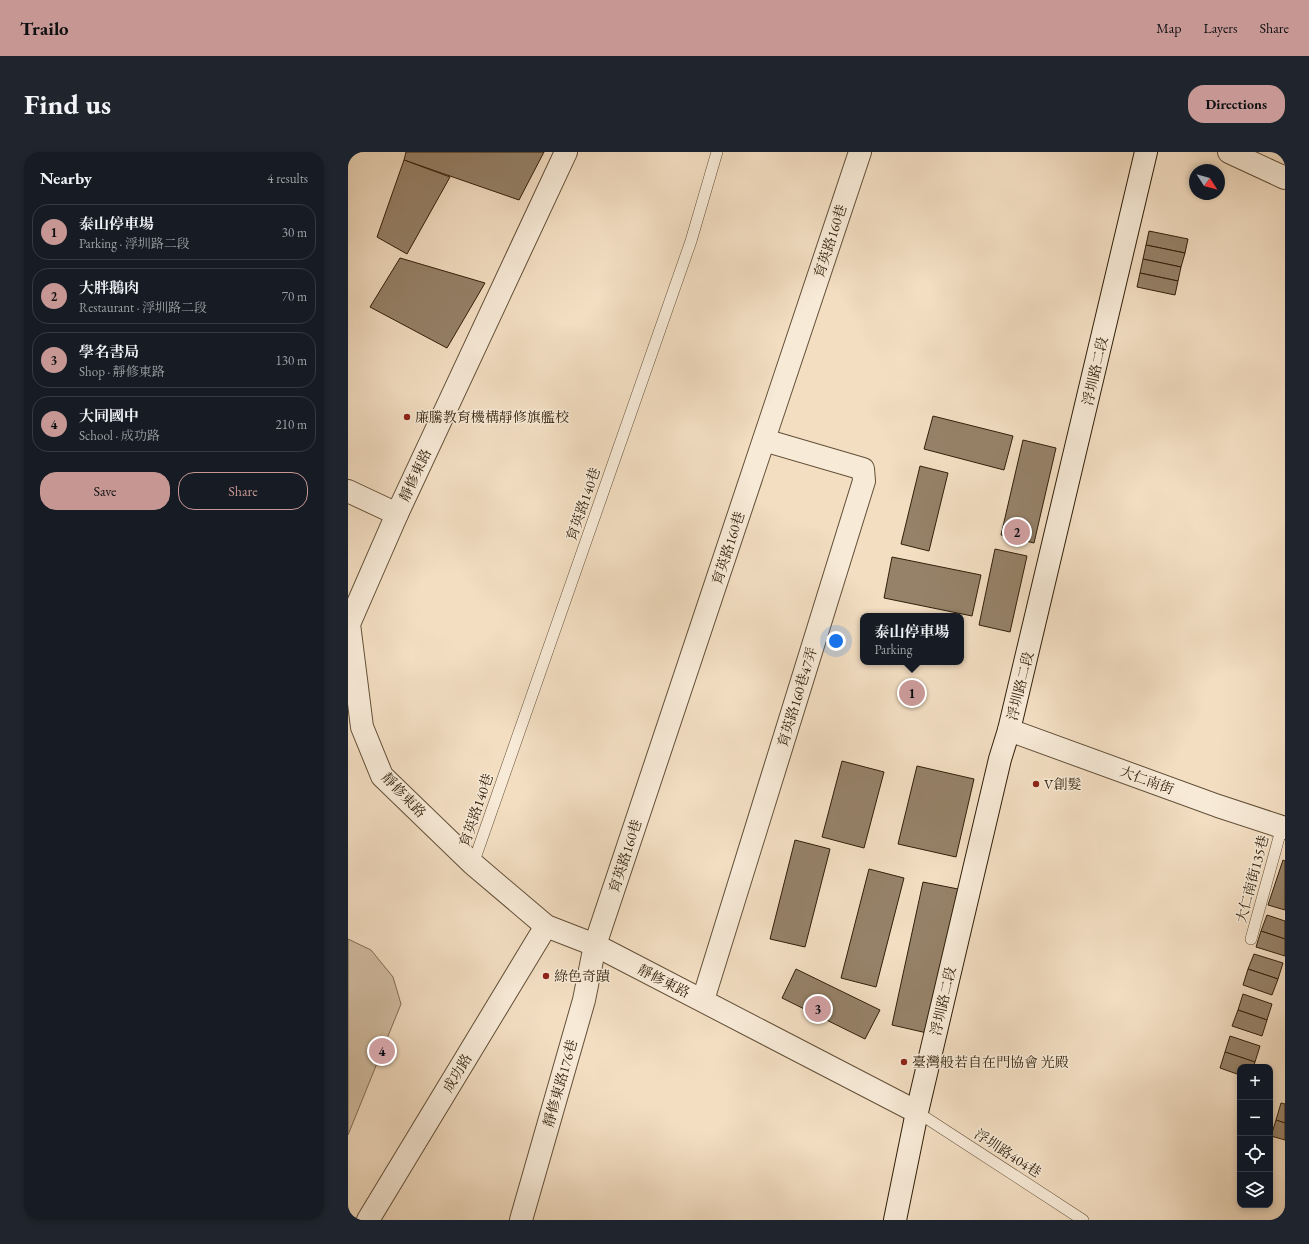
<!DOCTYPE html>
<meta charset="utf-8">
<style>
body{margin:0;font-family:"EB Garamond","Noto Serif TC",serif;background:#20242c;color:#f1f3f6}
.controls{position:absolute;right:12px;bottom:12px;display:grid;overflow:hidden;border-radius:8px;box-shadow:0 2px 6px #0003}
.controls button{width:36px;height:36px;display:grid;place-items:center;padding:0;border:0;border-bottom:1px solid #363941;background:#171b24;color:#f1f3f6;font:20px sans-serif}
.compass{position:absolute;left:841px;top:12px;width:36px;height:36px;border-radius:50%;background:#171b24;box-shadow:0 2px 6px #0003;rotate:126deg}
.you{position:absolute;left:488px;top:489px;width:14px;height:14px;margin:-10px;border:3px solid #fff;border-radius:50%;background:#1a73e8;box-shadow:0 0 0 6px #1a73e833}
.badge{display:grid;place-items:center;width:26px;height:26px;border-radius:50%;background:#c59692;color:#111;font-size:13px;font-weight:700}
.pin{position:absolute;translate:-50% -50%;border:2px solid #fff;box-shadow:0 1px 4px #0006}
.popup{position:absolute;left:512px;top:461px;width:104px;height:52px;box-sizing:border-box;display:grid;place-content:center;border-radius:8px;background:#171b24;filter:drop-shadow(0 1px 3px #0005);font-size:13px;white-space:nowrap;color:#9ea1a6}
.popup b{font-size:15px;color:#f1f3f6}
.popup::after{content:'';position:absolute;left:50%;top:100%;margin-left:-8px;border:8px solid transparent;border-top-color:#171b24}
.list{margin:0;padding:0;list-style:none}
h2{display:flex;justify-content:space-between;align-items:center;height:52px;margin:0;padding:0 16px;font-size:17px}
h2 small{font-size:13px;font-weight:400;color:#9ea1a6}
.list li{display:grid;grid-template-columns:26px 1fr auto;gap:12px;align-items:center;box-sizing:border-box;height:56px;margin:0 8px 8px;padding:0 8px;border:1px solid #363941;border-radius:16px}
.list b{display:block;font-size:15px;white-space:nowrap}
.list p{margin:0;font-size:13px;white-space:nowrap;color:#9ea1a6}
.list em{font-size:13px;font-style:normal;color:#9ea1a6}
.actions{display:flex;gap:8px;padding:12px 16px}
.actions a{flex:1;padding:9px 0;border:1px solid #c59692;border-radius:16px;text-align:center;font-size:14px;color:#c59692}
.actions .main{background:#c59692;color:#111}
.icon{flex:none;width:22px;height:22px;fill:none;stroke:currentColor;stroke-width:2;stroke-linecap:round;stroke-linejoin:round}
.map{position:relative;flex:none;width:937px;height:1068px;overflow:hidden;border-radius:16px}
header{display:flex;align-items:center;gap:24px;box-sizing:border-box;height:56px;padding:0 20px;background:#c59692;color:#111}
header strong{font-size:19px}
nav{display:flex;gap:22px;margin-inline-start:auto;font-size:14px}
.intro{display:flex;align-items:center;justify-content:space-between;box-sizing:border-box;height:96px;padding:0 24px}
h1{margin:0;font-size:28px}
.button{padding:10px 18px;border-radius:16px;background:#c59692;color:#111;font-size:14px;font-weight:700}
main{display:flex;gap:24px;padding:0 24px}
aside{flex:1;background:#171b24;border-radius:16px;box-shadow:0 2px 6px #0003}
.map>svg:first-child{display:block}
.green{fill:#d2bea3;stroke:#826e56}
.building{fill:#968269;stroke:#311f09}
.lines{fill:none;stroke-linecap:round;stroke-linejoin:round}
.lane-casing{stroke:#624f37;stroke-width:12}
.street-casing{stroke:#624f37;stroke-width:24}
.secondary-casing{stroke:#311f09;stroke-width:24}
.lane{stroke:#f7ead7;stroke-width:11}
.street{stroke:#f7ead7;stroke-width:22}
.secondary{stroke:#f7ead7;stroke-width:22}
.poi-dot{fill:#8f2418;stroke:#f7ead7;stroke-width:1.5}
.labels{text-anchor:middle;stroke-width:3;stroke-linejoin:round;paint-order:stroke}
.street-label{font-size:14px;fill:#311f09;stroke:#f7ead7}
.poi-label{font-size:14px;fill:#311f09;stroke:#f7ead7;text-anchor:start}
</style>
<header>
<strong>Trailo</strong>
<nav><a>Map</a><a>Layers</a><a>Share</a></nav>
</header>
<div class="intro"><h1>Find us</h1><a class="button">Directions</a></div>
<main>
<aside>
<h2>Nearby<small>4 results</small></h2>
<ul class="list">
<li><span class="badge">1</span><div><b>泰山停車場</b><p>Parking · 浮圳路二段</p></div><em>30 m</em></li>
<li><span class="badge">2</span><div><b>大胖鵝肉</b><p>Restaurant · 浮圳路二段</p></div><em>70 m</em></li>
<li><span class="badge">3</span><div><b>學名書局</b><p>Shop · 靜修東路</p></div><em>130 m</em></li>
<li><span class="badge">4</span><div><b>大同國中</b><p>School · 成功路</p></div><em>210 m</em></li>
</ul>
<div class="actions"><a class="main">Save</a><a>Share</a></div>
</aside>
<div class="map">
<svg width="937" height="1068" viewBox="0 0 937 1068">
<rect width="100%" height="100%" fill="#f3dec2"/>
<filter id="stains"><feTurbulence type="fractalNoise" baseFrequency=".005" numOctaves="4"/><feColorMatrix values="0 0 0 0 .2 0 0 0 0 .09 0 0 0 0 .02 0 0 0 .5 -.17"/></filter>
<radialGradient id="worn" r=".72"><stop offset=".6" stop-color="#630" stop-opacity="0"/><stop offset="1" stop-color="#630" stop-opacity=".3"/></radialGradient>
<polygon class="green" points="0,787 23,798 45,825 53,852 0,983"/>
<g class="building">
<polygon points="58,0 196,0 171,48 56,8"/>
<polygon points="56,8 102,25 59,102 29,85"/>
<polygon points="801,79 840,87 837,101 798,93"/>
<polygon points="798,93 837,101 833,115 795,107"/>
<polygon points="52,106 137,131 99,196 22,155"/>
<polygon points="795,107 833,115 830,129 792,121"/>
<polygon points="792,121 830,129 827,143 789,135"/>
<polygon points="585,264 665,284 656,318 576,297"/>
<polygon points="675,288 708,296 686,391 653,383"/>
<polygon points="572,314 600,321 581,399 553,392"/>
<polygon points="647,397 679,404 662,480 631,473"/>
<polygon points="544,405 633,423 624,464 536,446"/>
<polygon points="494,609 536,620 516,696 474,685"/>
<polygon points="569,614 626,627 608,705 550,692"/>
<polygon points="447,688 482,697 457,795 422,787"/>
<polygon points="935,708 937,709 937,758 920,753"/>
<polygon points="521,717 556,726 528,835 493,826"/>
<polygon points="575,730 610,737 579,881 544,873"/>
<polygon points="919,763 937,769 937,787 913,779"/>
<polygon points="913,779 937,787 937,804 908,795"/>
<polygon points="906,802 935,811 930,827 900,817"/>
<polygon points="448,817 532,858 517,887 434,846"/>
<polygon points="900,817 930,827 924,843 895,833"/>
<polygon points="895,842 924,852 919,868 890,858"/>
<polygon points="890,858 919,868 914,884 884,874"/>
<polygon points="882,884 912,894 907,910 877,900"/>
<polygon points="877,900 907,910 905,915 892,915 892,923 872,916"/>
<polygon points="933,951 937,952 937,971 928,968"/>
<polygon points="928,968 937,971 937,988 923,984"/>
</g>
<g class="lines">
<defs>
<g id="lane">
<polyline points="125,712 343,89 369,0"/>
<polyline points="903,787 935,671"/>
<polyline points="569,960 735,1068"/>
</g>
<g id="street">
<polyline points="218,0 49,362 1,472 14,575 34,624 125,712 198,774 247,793 569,960"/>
<polyline points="881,0 937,26"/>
<polyline points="0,339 49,362"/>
<polyline points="661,578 870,654 937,676"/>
<polyline points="355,848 516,329 515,317 416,288"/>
<polyline points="20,1068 198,774"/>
<polyline points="173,1068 236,848 247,793 512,0"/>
</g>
<polyline id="secondary" points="547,1068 569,960 652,607 661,578 798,0"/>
</defs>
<use href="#lane" class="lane-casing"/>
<use href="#street" class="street-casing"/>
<use href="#secondary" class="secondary-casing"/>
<use href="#lane" class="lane"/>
<use href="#street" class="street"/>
<use href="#secondary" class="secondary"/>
</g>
<g class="poi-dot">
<circle cx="59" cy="265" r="4"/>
<circle cx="688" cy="632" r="4"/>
<circle cx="198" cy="824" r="4"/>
<circle cx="556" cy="910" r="4"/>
</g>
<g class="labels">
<g class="street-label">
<text transform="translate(482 89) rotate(-72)" y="5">育英路160巷</text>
<text transform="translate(747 219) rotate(-77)" y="5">浮圳路二段</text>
<text transform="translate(67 323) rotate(-65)" y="5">靜修東路</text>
<text transform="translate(235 352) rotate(-71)" y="5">育英路140巷</text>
<text transform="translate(380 396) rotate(-72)" y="5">育英路160巷</text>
<text transform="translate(672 534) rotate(-76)" y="5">浮圳路二段</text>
<text transform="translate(449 545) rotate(-73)" y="5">育英路160巷47弄</text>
<text transform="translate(799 628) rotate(20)" y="5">大仁南街</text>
<text transform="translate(56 643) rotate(46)" y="5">靜修東路</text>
<text transform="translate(128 658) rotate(-71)" y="5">育英路140巷</text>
<text transform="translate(277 704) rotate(-72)" y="5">育英路160巷</text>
<text transform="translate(904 727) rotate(-75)" y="5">大仁南街135巷</text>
<text transform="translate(316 829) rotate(27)" y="5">靜修東路</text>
<text transform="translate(595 849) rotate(-77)" y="5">浮圳路二段</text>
<text transform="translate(109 921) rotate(-59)" y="5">成功路</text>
<text transform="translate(212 931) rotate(-74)" y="5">靜修東路176巷</text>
<text transform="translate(660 1001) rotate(33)" y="5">浮圳路404巷</text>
</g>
<g class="poi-label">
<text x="67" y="270">廉騰教育機構靜修旗艦校</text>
<text x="696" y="637">V創髮</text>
<text x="206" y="829">綠色奇蹟</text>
<text x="564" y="915">臺灣般若自在門協會 光殿</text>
</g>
</g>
<rect width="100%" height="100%" filter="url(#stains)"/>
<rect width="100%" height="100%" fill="url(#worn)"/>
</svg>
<div class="controls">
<button>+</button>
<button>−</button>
<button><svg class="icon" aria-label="locate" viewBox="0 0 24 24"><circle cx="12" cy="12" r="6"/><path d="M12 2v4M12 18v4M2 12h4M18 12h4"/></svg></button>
<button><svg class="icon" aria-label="layers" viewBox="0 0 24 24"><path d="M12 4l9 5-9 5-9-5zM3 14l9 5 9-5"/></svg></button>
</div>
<svg class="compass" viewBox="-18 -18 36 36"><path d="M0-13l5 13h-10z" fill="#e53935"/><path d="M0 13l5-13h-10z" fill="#9ea1a6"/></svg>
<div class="you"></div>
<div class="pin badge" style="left:564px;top:541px">1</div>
<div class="popup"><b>泰山停車場</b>Parking</div>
<div class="pin badge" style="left:669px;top:380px">2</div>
<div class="pin badge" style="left:470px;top:857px">3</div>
<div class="pin badge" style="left:34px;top:899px">4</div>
</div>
</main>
